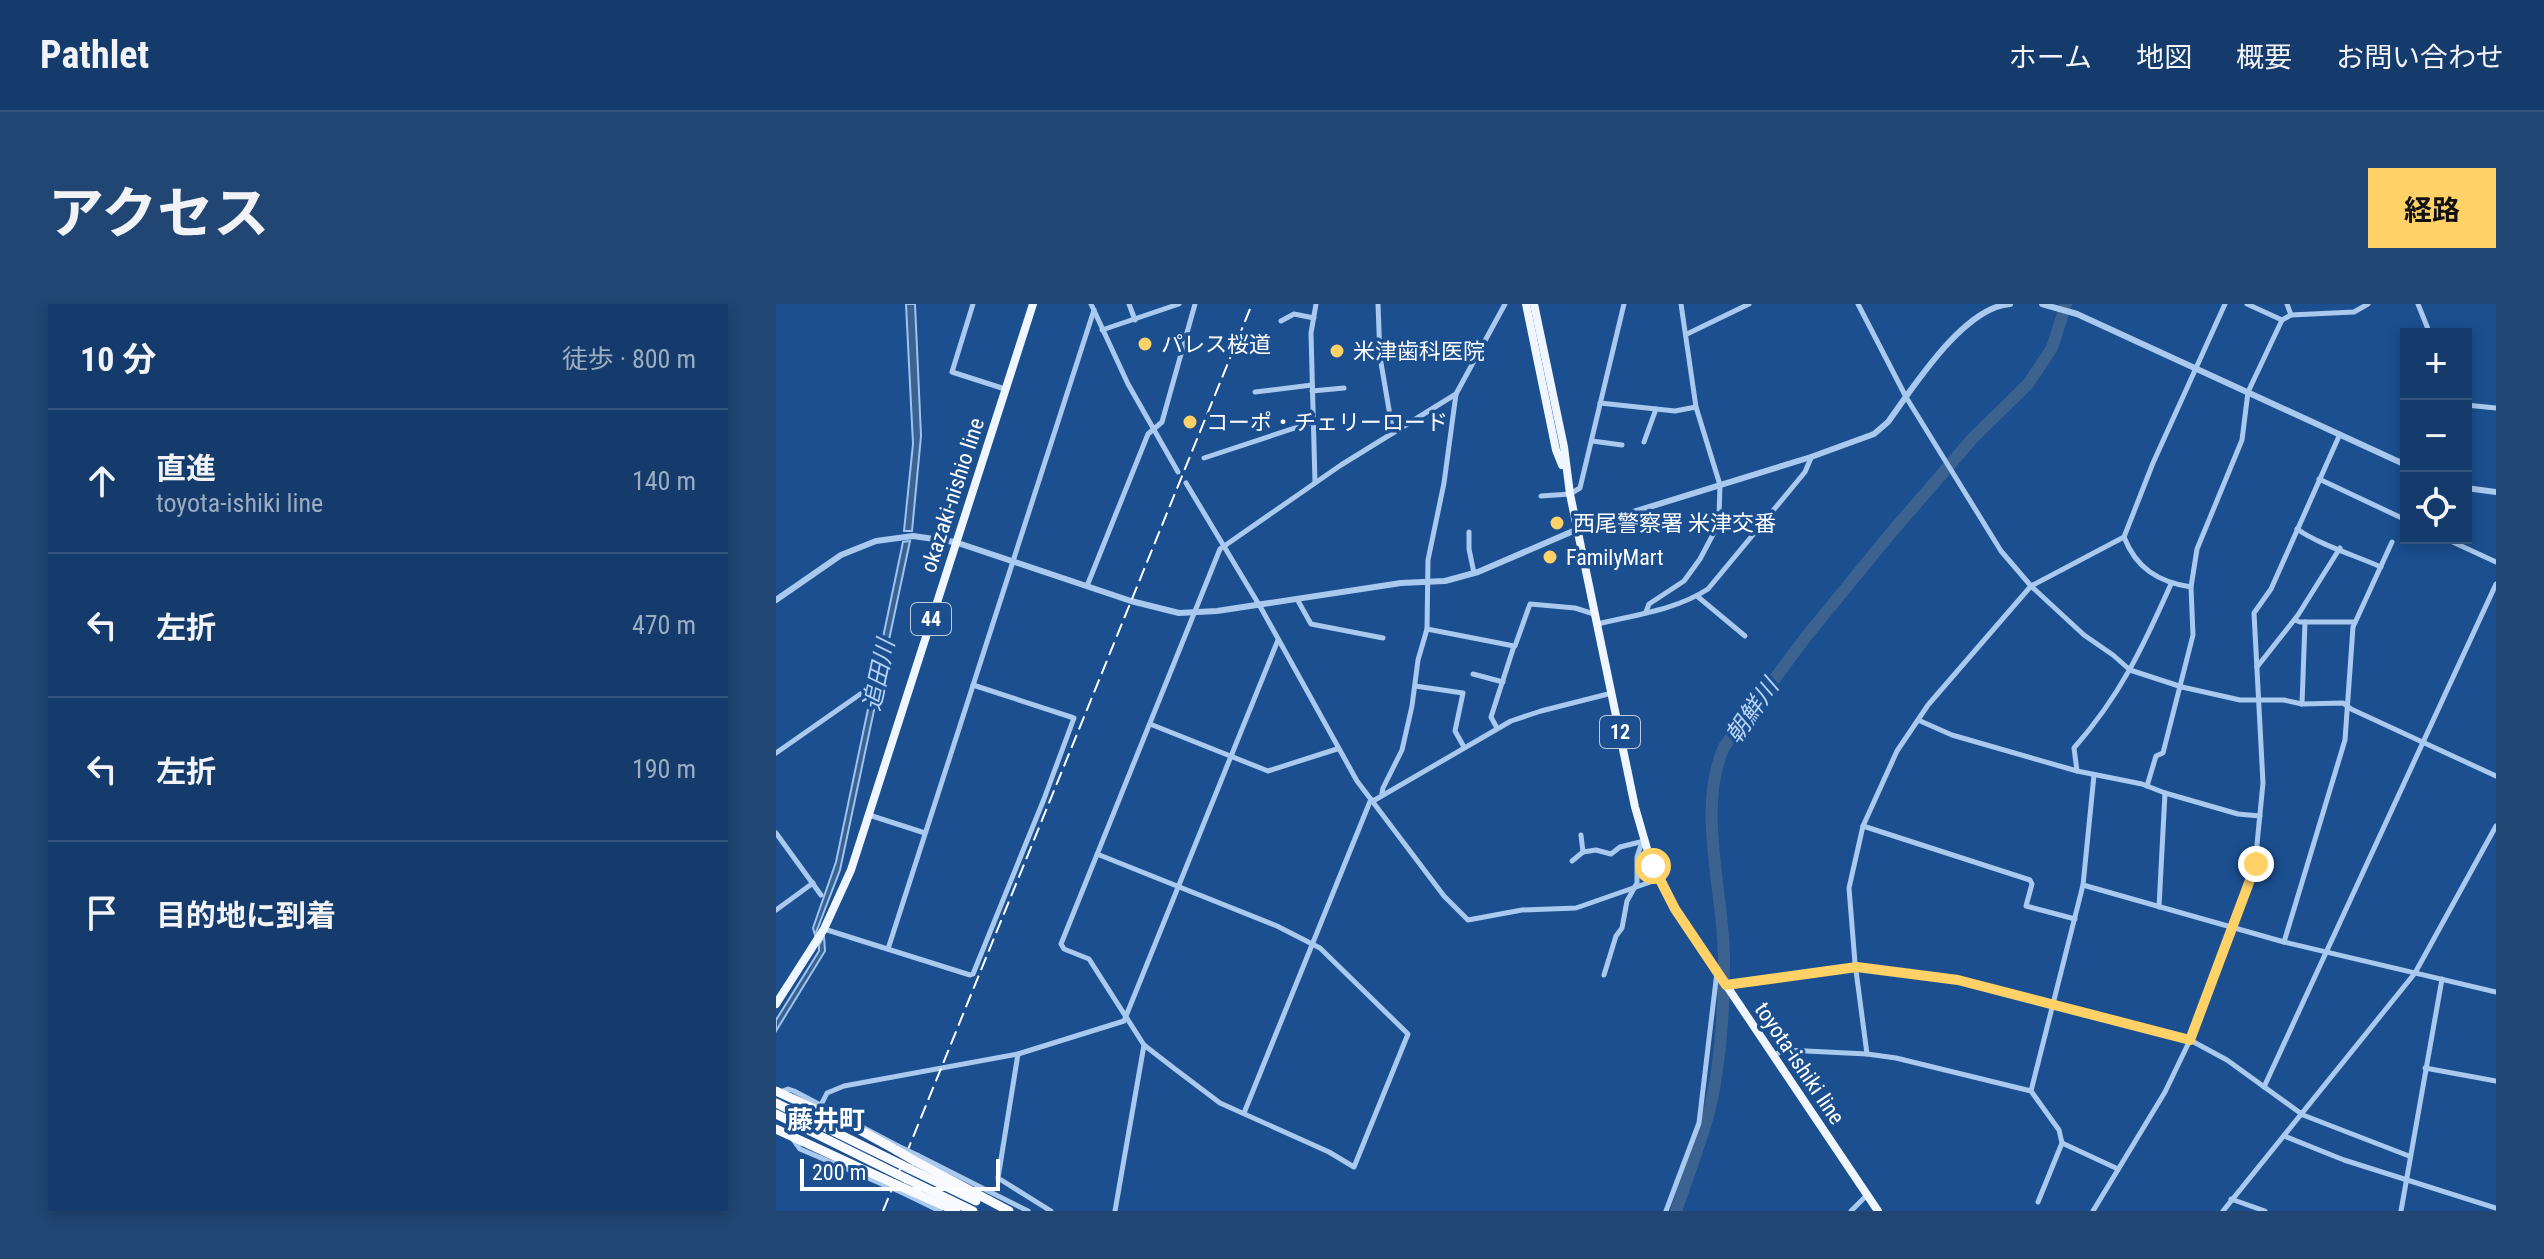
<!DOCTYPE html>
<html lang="ja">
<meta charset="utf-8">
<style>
body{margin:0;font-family:"Roboto Condensed","Noto Sans JP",sans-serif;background:#214673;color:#f1f3f6}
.controls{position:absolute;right:24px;top:24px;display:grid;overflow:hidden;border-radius:0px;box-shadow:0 4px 12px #0003}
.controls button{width:72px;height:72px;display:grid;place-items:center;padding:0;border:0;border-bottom:2px solid #33557e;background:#143b6b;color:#f1f3f6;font:40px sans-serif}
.scale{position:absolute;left:24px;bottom:20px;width:200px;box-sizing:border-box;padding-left:8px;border:4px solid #fff;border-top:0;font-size:22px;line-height:28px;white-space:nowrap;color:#fff;-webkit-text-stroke:6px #1b4f8f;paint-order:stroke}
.stop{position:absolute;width:24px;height:24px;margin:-18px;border:6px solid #ffd166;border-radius:50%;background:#fff}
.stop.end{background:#ffd166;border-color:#fff;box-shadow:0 2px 8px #0008}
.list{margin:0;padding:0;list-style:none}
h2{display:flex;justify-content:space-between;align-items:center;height:104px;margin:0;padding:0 32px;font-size:34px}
h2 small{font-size:26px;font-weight:400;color:#9dadc1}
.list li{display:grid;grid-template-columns:52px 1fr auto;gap:24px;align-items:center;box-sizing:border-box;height:144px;padding:0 32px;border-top:2px solid #33557e}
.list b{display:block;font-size:30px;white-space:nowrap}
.list p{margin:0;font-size:26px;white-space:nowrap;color:#9dadc1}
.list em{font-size:26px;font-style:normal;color:#9dadc1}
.icon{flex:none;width:44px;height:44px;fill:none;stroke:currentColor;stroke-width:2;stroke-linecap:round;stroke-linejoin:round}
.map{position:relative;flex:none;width:1720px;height:907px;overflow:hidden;border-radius:0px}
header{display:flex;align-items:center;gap:48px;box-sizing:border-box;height:112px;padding:0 40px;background:#143b6b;border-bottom:2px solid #33557e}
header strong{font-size:38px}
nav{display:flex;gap:44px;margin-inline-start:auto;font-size:28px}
.intro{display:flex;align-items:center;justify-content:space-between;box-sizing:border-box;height:192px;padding:0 48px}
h1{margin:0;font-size:56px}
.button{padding:20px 36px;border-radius:0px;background:#ffd166;color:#111;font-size:28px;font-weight:700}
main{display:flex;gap:48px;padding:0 48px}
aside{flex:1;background:#143b6b;border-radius:0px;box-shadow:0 4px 12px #0003}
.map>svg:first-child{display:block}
.water{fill:#3c6290;stroke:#9cc4f0;stroke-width:2}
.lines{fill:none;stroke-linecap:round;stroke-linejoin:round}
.river{stroke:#3c6290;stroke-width:12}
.minor{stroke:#a9c9ee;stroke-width:5}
.tertiary{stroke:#a9c9ee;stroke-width:6}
.primary{stroke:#f0f6ff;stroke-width:8}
.trunk{stroke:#f8faff;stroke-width:9}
.rail{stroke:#fff;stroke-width:2;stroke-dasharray:14 6;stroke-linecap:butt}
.minor-bridge{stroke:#a9c9ee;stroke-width:5}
.trunk-bridge{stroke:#f8faff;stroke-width:9}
.route{stroke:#ffd166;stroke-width:10}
.poi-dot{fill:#ffd166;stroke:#1b4f8f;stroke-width:3}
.labels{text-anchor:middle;stroke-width:7;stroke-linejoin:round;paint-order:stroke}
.shield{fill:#1b4f8f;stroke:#bbcadd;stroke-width:2}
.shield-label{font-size:20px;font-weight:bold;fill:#fff}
.poi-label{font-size:22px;fill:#fff;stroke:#1b4f8f;text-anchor:start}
.street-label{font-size:22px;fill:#fff;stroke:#1b4f8f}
.water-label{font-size:24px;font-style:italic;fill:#b5d3f5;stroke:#1b4f8f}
.quarter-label{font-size:26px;font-weight:bold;fill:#fff;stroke:#1b4f8f}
</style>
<header>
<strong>Pathlet</strong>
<nav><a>ホーム</a><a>地図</a><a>概要</a><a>お問い合わせ</a></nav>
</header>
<div class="intro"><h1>アクセス</h1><a class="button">経路</a></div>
<main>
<aside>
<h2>10 分<small>徒歩 · 800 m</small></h2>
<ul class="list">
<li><svg class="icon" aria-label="ahead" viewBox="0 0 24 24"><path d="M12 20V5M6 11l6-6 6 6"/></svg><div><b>直進</b><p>toyota-ishiki line</p></div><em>140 m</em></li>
<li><svg class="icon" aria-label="left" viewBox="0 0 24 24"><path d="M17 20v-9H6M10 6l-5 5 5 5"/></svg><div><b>左折</b></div><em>470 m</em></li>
<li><svg class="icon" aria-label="left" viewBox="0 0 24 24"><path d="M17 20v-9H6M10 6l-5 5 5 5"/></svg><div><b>左折</b></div><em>190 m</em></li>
<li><svg class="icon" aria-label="arrive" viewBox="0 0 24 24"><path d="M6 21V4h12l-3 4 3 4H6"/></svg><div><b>目的地に到着</b></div></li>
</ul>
</aside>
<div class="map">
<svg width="1720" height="907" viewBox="0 0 1720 907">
<rect width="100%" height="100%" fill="#1b4f8f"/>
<g class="water">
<polygon points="130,0 139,0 145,132 136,227 128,227 137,140"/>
<polygon points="134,237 64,566 39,631 37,624 60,558 127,238"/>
<polygon points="48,632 49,647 0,727 0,716 43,647 43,641"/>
</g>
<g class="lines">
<path class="river" d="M 900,907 C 911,875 924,841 933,808 C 945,759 948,706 948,655 C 948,589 920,505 948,443 L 1029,334 L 1114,230 L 1197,134 L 1252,80 L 1276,44 L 1290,0"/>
<g class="minor">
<polyline points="197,0 176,68 229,85"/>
<polyline points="315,0 352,80 402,168"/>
<polyline points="353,0 359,16"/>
<polyline points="602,0 604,53 617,129"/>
<polyline points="1082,0 1130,93 1225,247 1255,282 1308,331 1337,351 1354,366 1406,383 1464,396 1508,396 1526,400 1567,399 1575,405 1720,472"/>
<polyline points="1471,0 1506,16"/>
<polyline points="1511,0 1515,11"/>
<polyline points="1642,0 1654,30"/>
<polyline points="505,17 518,10 538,14"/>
<polyline points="326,26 403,0"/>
<polyline points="911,30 973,0"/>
<polyline points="604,53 640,50"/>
<polyline points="536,87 568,84"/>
<polyline points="479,88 536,81"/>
<polyline points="824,99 899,107 920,103"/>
<polyline points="1690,101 1720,104"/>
<polyline points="816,137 846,141"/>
<polyline points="868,138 880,105"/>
<polyline points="428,154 537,118"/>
<polyline points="1543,175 1630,216"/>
<polyline points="410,179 485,304 581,477 668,592 692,616 746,606 800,604 883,575"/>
<polyline points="539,179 535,29 540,0"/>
<polyline points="765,192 794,190 804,184 848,0"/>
<path d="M 1521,225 C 1544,241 1578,251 1605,263"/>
<polyline points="693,228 693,245 698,269"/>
<path d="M 1348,233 C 1360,264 1382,278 1415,283"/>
<polyline points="1668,234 1720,258"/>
<polyline points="311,282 372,130 386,118 419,0"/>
<polyline points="921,292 969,332"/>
<polyline points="521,295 535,320 607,334"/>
<polyline points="870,308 873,300 908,277 924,255 942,221 943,212 944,181 920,103 905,0"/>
<polyline points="1519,316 1524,318 1579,318"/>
<path d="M 822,320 C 858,311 900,306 932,285 L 1029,168 L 1035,154"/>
<polyline points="651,325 738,342 715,413 721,424"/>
<polyline points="739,342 754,300 799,304 818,310"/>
<polyline points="1481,363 1522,311 1564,244"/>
<polyline points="697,370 727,378"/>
<polyline points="639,382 687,389 679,427 688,443"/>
<polyline points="1526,400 1529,318"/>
<polyline points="1142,416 1176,431 1301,467 1366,480 1389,489 1462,510 1484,512"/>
<polyline points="374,420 492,467 561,445"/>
<polyline points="0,449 93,384"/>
<path d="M 1301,467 L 1298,444 C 1344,392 1367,343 1395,280"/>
<polyline points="1371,482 1380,452 1387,449 1417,331 1415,283 1421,245 1466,136 1472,88 1506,16 1515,11 1578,8 1592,0"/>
<polyline points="606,489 607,484 626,446 636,402 642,356 651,325 652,256 668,179 680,90 729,0"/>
<polyline points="597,497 735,417 765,407 836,389"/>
<polyline points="93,511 149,529"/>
<polyline points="1087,522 1254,576 1256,580 1250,602 1299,615"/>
<polyline points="0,529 45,591"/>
<polyline points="805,531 807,548 820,546 835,550 844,543 864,538"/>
<polyline points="321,550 501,622 544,644 632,730 578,863 553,848 444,799 399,765 368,741 313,655 288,645 285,640 444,245 565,161 680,90"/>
<polyline points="796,557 807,548"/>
<polyline points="1307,581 1508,638 1720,688"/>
<polyline points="1383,603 1389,489"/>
<polyline points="0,606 37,579"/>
<polyline points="48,625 194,671 197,670 268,495 298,414 197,381"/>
<polyline points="1508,638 1569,436 1577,323 1616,238"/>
<polyline points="112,645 318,6"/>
<polyline points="828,671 840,632 846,624 851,597 861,579 861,553 867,535"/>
<polyline points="950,681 1081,663 1182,676 1278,700 1414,736 1451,756 1527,811 1633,852"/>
<polyline points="242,750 222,874 275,907"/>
<polyline points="1091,750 1079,659 1073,584 1087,522 1121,447 1152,401 1255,282 1348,233 1377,159 1449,0"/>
<polyline points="997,751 1010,746 1091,750 1120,754 1255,787 1283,826 1286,839 1262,898"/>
<polyline points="1649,764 1720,777"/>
<polyline points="1488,783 1720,280"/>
<polyline points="1255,787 1307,581 1318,471"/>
<polyline points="4,788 12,785 18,787 122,842"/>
<polyline points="45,801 51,789 68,782 242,750 348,717 502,336"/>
<polyline points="468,809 595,495"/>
<polyline points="1508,832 1568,856 1720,904"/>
<polyline points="16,834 24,845 106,880"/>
<polyline points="1286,839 1342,865"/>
<polyline points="141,851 252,907"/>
<polyline points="125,888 164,907"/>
<polyline points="1455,895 1489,907"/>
<polyline points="339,907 368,741"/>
<polyline points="890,907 923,819 941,668"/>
<polyline points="1075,907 1091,891"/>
<polyline points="1317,907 1389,788 1414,736 1478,571 1487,479 1478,309 1495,285 1564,130"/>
<polyline points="1447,907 1639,669 1720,522"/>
<polyline points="1625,907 1666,675"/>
</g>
<g class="tertiary">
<polyline points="1266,0 1301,10 1630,161"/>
<polyline points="1690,184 1720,188"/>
<path d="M 0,296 L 65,251 L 100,237 L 137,232 L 179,238 L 355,297 L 403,309 L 441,307 L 625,279 L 669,277 L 702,268 L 802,225 L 1035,153 L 1098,130 L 1112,118 C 1138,82 1188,3 1234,0"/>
</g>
<g class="primary">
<polyline points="750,0 780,146 786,161"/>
<polyline points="758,0 788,143 794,190 859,503 872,548 899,605 1102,907"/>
<polyline points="0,700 48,625 75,566 257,0"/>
</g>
<g class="trunk">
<polyline points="0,787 80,824 120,846"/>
<polyline points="0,825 108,875"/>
<polyline points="139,857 233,907"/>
<polyline points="134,865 200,897"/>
<polyline points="131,875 197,907"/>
<polyline points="128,884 180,907"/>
</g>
<polyline class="rail" points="107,907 476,0"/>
<g class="minor-bridge">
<polyline points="122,842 141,851"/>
<polyline points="106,880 125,888"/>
</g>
<g class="trunk-bridge">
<polyline points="0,799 134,865"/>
<polyline points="0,810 131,875"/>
<polyline points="120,846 139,857"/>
<polyline points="108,875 128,884"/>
</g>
</g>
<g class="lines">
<polyline class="route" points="877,562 899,605 950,681 1081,663 1182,676 1414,736 1480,560"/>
</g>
<g class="poi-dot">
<circle cx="369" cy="40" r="8"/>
<circle cx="561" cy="47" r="8"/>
<circle cx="414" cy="118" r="8"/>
<circle cx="781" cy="219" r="8"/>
<circle cx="774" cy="253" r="8"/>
</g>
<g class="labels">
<g class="shield">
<rect x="135" y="299" width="40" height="32" rx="6"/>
<rect x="824" y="412" width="40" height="32" rx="6"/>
</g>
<g class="shield-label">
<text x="155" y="322">44</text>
<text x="844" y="435">12</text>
</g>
<g class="poi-label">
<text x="385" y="48">パレス桜道</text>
<text x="577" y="55">米津歯科医院</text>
<text x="430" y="126">コーポ・チェリーロード</text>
<text x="797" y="227">西尾警察署 米津交番</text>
<text x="790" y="261">FamilyMart</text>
</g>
<g class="street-label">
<text transform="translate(176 191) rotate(-72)" y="8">okazaki-nishio line</text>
<text transform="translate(1024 759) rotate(56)" y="8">toyota-ishiki line</text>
</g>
<g class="water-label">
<text transform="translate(103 371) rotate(-78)" y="8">追田川</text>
<text transform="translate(976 407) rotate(-55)" y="8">朝鮮川</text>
</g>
<g class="quarter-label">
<text x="50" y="825">藤井町</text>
</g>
</g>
</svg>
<div class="controls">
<button>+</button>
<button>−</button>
<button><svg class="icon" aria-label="locate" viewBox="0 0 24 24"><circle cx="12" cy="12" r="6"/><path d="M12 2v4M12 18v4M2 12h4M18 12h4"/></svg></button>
</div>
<div class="scale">200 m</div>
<div class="stop" style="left:877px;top:562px"></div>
<div class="stop end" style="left:1480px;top:560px"></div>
</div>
</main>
